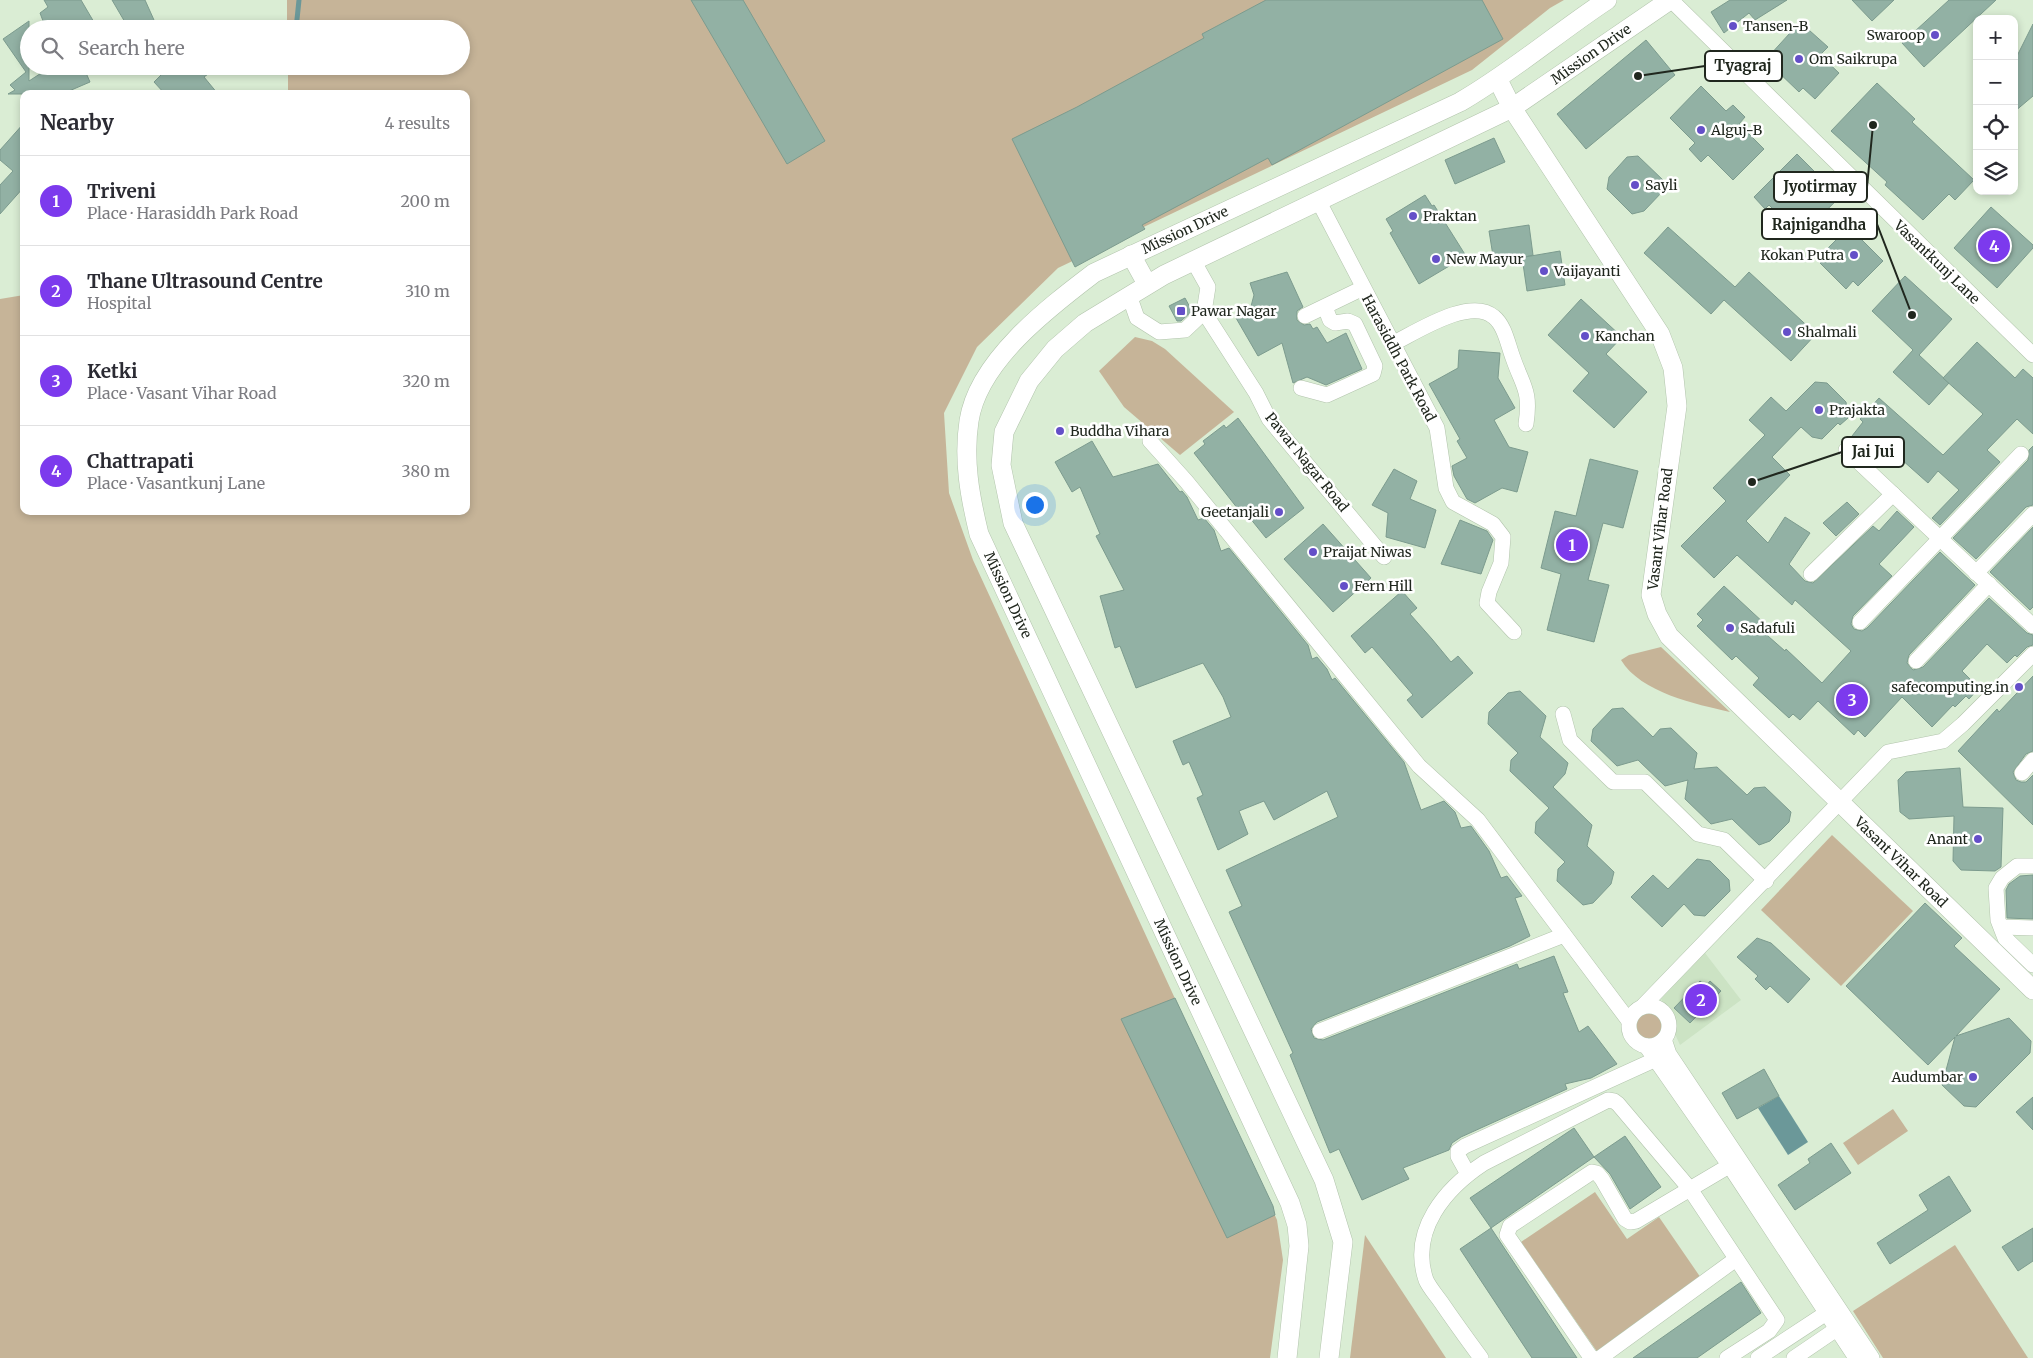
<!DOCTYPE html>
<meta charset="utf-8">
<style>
body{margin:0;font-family:Merriweather,serif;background:#f7f7f7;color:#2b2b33}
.controls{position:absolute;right:15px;top:15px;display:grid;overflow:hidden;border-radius:10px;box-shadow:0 2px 8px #0003}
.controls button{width:45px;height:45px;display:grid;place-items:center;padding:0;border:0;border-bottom:1px solid #e1e1e2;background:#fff;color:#2b2b33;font:25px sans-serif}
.you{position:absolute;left:1034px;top:504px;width:18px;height:18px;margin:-12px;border:4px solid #fff;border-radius:50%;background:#1a73e8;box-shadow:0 0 0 8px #1a73e833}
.badge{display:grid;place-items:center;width:32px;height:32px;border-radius:50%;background:#7c3aed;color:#fff;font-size:16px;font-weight:700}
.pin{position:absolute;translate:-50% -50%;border:2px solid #fff;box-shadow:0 1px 5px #0006}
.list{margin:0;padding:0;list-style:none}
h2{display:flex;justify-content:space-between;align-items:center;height:65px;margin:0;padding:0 20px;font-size:21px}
h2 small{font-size:16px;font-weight:400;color:#7c7c81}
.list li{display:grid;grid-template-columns:32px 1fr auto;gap:15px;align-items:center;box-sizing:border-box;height:90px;padding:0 20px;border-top:1px solid #e1e1e2}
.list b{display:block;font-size:19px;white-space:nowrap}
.list p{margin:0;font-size:16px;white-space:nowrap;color:#7c7c81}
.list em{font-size:16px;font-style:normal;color:#7c7c81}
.icon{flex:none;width:28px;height:28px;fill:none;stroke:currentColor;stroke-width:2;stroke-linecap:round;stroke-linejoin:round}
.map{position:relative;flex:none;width:2033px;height:1358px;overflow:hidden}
.search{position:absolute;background:#fff;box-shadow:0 2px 8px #0003;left:20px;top:20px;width:450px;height:55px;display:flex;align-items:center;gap:12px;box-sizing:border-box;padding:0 18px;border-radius:28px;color:#7c7c81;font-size:19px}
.panel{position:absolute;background:#fff;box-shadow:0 2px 8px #0003;left:20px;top:90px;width:450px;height:425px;border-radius:10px}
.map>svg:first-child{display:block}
.built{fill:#cce3c4}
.green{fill:#c6b498}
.water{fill:#6b9899}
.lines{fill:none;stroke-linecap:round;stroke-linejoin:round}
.stream{stroke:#6b9899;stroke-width:5}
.building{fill:#92b1a4;stroke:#7c9b8e}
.minor-casing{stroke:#b2c4ac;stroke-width:16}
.tertiary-casing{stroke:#b2c4ac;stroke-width:20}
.minor{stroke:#fff;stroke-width:15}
.tertiary{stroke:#fff;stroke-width:19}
.poi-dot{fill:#644fc8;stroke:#fff;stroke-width:2}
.labels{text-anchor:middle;stroke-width:5;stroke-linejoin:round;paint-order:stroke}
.poi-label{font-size:14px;fill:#20271e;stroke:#fff;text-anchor:start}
.street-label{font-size:14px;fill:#20271e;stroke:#fff}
.leader{fill:none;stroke:#20271e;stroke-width:2}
.callout-dot{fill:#20271e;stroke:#fff;stroke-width:2}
.callout{fill:#fff;stroke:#20271e;stroke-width:2}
.callout-label{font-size:15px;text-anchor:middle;font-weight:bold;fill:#20271e}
</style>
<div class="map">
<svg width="2033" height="1358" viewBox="0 0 2033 1358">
<rect width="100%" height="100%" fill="#daedd4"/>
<polygon class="built" points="1705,953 1741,1000 1680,1045 1675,1034 1672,1017 1661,999"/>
<g class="green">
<polygon points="287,0 1564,0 1550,8 1472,70 1058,268 977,347 944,413 949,493 973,560 1277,1220 1283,1260 1270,1358 0,1358 0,299 24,295 24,511 466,511 466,94 288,94 288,66 461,66 461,29 287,29"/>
<polygon points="1135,337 1152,341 1165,349 1234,412 1180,455 1124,407 1099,371"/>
<path d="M 1661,647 L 1730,712 C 1696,704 1641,693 1621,660 L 1629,655 Z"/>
<polygon points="1832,835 1913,911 1841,986 1761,910"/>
<circle cx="1649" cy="1026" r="13"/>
<polygon points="1893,1109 1908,1131 1858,1165 1843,1143"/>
<polygon points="1595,1192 1627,1239 1659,1217 1703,1281 1598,1353 1521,1242"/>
<polygon points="1365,1235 1446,1358 1350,1358"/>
<polygon points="1955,1245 2028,1358 1883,1358 1853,1311"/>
</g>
<polygon class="water" points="1779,1096 1808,1142 1788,1155 1758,1108"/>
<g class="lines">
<polyline class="stream" points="296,29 299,0"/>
</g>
<g class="building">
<polygon points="44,0 81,0 98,29 46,29 40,13 48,7"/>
<polygon points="112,0 145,0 158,29 129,29"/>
<polygon points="691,0 743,0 825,141 787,164"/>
<polygon points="1266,0 1482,0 1503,39 1272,165 1268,158 1142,225 1145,229 1075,267 1012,139 1077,107 1204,38 1202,34"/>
<polygon points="1730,0 1787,0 1755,20 1749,13 1724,33 1711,12"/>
<polygon points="1852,0 1894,0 1872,21"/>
<polygon points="1949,0 1996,0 1924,67 1902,43"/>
<polygon points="29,21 29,81 52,66 83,66 90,82 62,94 8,94 15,90 10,85 26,72 3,39"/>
<polygon points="1800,22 1828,47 1820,55 1839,73 1815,99 1803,88 1799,92 1773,67 1777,63 1769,56"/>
<polygon points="2033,24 2033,96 2014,112 2014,62"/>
<polygon points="1646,40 1675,75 1586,149 1557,114"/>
<polygon points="170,66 219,66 204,77 218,94 165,94 154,82"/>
<polygon points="1877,83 1915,119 1912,122 1974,180 1955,200 1949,194 1923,220 1885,185 1887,182 1831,131"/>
<polygon points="1701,86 1726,111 1733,105 1745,117 1739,124 1764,149 1733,180 1708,155 1701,162 1689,149 1695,143 1670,118"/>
<polygon points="24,123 24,187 0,214 0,185 13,171 0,160 0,150"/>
<polygon points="1494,138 1505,162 1455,184 1445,160"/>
<polygon points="1797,154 1840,197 1800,236 1769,205 1765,209 1754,197"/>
<polygon points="1638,156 1664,181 1663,191 1644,211 1632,214 1607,189 1609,177 1627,157"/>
<polygon points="1425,195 1432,206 1434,205 1466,256 1419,284 1390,233 1393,231 1386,219"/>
<polygon points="1991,207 2033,245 2033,248 1997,288 1954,248"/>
<polygon points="1529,225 1533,255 1525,257 1560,251 1565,285 1527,291 1522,257 1494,262 1489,231"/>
<polygon points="1668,227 1735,287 1749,272 1816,334 1791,361 1724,300 1711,314 1644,253"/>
<polygon points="1849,227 1883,261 1858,286 1853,281 1846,289 1820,263 1826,257 1822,254"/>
<polygon points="1287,272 1303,307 1297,311 1297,320 1304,325 1310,324 1313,329 1317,327 1327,343 1346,333 1362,369 1326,385 1307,377 1293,383 1282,343 1258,356 1236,318 1250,310 1254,295 1250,283"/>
<polygon points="1905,276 1952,319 1919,355 1949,383 1929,405 1893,372 1913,350 1872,311"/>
<polygon points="1185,298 1192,311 1181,321 1177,321 1169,306"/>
<polygon points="1581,299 1622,337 1606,354 1647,392 1614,428 1573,391 1589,373 1548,335"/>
<polygon points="1977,342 2015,378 2023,369 2033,378 2033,434 2017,419 1987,450 2000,462 1940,525 1932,518 1959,490 1938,471 1928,483 1883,443 1873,455 1852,436 1863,422 1860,419 1879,398 1943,455 1983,414 1943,378"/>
<polygon points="1459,350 1500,353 1498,378 1515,408 1494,420 1509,447 1528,452 1517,492 1502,488 1475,503 1467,499 1454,476 1452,466 1467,458 1457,441 1460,439 1429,384 1458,368"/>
<polygon points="1815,382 1827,383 1846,402 1848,418 1840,425 1838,423 1822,439 1812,437 1801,427 1772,457 1790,475 1746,521 1768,543 1785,517 1810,533 1789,564 1805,581 1813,583 1873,526 1879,531 1897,511 1914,527 1879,564 1892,576 1853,616 1851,624 1854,629 1862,631 1867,628 1940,552 1975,585 1909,655 1907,663 1913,670 1923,667 1989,598 2027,633 2033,635 2033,645 2027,647 2017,657 2015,655 2007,663 1987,644 1962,671 1979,688 1969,699 1966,696 1955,707 1953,705 1932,727 1902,697 1865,737 1858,730 1854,735 1818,701 1800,720 1793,714 1789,718 1753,685 1759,678 1736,656 1732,660 1697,626 1703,620 1697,614 1724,586 1765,624 1760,629 1785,651 1786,649 1822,683 1851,651 1795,600 1792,605 1737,555 1714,578 1681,546 1726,501 1713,488 1765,435 1749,420 1771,397 1786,411"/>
<polygon points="1238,418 1304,508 1266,538 1241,507 1238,509 1194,453 1205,444 1203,441 1224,425 1226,428"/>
<polygon points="1092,441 1113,477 1158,464 1180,492 1182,491 1187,497 1198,520 1204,518 1214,530 1221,551 1229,548 1308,645 1312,659 1317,657 1327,669 1332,680 1335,678 1404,762 1421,810 1444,801 1455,812 1461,828 1471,826 1489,851 1501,878 1507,876 1522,896 1515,898 1530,936 1510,946 1317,1022 1311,1029 1314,1038 1323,1040 1517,964 1519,969 1554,956 1568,992 1563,993 1579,1032 1588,1026 1617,1064 1591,1078 1565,1084 1567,1089 1461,1137 1452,1143 1449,1150 1403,1168 1409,1179 1362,1200 1339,1149 1330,1153 1290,1055 1293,1053 1229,912 1242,906 1226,870 1338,817 1327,791 1274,820 1264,801 1239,811 1248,834 1218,850 1197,798 1203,795 1189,762 1183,765 1173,741 1231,717 1223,697 1203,663 1136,688 1120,646 1115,648 1100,596 1124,590 1096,536 1100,534 1080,487 1072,492 1055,462"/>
<polygon points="2033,446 2033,505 2026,507 1976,559 1953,538 2028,460 2029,450"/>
<polygon points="1590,459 1638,471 1623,528 1603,523 1588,580 1609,585 1594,642 1547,630 1561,574 1541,568 1555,511 1576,516"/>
<polygon points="1394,469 1417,481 1410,499 1436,510 1425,548 1386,537 1388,513 1372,505"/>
<polygon points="1847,502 1859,514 1836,536 1823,523"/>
<polygon points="1460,520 1487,531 1493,540 1481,574 1441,564"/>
<polygon points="1323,524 1371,578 1333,612 1284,559"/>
<polygon points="2033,527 2033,607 2030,610 1990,572"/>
<polygon points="1402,591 1417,608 1410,614 1432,639 1451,662 1458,656 1473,673 1422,718 1407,700 1413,695 1372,647 1365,653 1351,636"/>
<polygon points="2033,676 2033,751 2026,754 2013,772 2016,780 2021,782 2026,782 2033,775 2033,825 1958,751 1997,709 1999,712"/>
<polygon points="1520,691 1546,716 1540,737 1568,763 1565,774 1553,787 1592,825 1587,846 1614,872 1611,884 1593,903 1583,905 1557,881 1558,869 1565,862 1535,833 1536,822 1549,808 1510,771 1511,760 1518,753 1488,724 1489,712 1508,693"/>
<polygon points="1623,708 1653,737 1660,729 1671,728 1697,753 1694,769 1717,767 1747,795 1754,788 1765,787 1791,812 1789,822 1770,841 1759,845 1732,819 1711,824 1685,799 1688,780 1665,786 1638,760 1617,766 1591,741 1593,729 1612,709"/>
<polygon points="1960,768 1963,807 2003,808 2001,867 1995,871 1961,870 1953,861 1954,816 1909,819 1900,812 1898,780 1906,772"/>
<polygon points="1697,859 1710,861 1729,880 1730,891 1705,916 1694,915 1684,904 1662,927 1631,897 1653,875 1668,889"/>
<polygon points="2033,875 2033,919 2007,918 2006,890 2009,884 2020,876"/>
<polygon points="1925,903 1962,938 1954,946 2000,989 1956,1036 2009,1018 2031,1041 2030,1053 1976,1107 1964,1106 1942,1085 1955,1037 1928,1065 1846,986"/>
<polygon points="1757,938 1771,943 1810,979 1788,1003 1770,986 1766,990 1755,979 1758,976 1737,957"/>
<polygon points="1700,981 1706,986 1710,981 1721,991 1690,1023 1674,1008"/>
<polygon points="1175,998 1273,1206 1275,1215 1227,1238 1121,1019"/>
<polygon points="1764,1069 1779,1096 1737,1119 1722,1093"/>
<polygon points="2033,1097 2033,1130 2016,1112"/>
<polygon points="1574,1128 1594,1157 1491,1228 1470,1198"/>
<polygon points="1625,1136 1661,1187 1630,1209 1610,1174 1594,1157"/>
<polygon points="1831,1143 1851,1173 1795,1210 1778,1185 1810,1163 1808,1159"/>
<polygon points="1949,1176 1971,1211 1890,1264 1877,1243 1928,1210 1919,1195"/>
<polygon points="1491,1228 1526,1281 1577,1358 1532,1358 1460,1249"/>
<polygon points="2033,1228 2033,1261 2018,1271 2002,1247"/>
<polygon points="1741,1282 1761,1313 1697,1358 1633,1358"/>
</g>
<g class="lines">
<defs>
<g id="minor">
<polyline points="1671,0 2033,355"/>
<polyline points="1319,202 1437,428 1446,488 1453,502 1493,524 1503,537 1501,563 1489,592 1487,603 1514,632"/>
<polyline points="1129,295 1137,318 1159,332 1185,330 1204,312 1208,287 1194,262"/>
<polyline points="1204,312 1256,393 1269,419 1384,557"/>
<polyline points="1305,316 1363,288"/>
<path d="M 1392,344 C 1415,333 1470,296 1494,317 C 1505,326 1508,345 1513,358 C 1523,387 1531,390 1526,424"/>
<polyline points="1301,388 1327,395 1373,374 1375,366 1355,324 1348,321 1335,323 1330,320 1325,307"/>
<polyline points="1150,441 1186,481 1419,766 1478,820 1629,1021"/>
<polyline points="1846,450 2033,626"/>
<polyline points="1976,573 2033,514"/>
<polyline points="1811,574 1893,494"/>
<polyline points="1860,622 2021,454"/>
<polyline points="1916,661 1989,584"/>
<polyline points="1563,714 1570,740 1613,782 1645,782 1698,834 1724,840 1766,881"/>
<polyline points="2022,773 2033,760"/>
<polyline points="2033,866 2017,866 2002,878 1996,888 1998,920 2005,938 2033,965"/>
<polyline points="2002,927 2033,928"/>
<circle cx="1649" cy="1026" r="20"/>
<polyline points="1642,1007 1888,752 1943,741 1963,724 2033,654"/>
<polyline points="1320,1031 1564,935"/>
<polyline points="1664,1039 1669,1054 1872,1358"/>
<polyline points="1646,1046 1729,1165 1856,1358"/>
<polyline points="1468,1174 1458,1156 1458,1151 1465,1146 1663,1056"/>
<path d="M 1481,1358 C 1467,1339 1454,1321 1441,1302 C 1436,1295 1429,1287 1426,1280 C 1409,1230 1446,1188 1484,1163 L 1608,1100 L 1614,1101 L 1618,1104 L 1690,1189 L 1739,1160"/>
<polyline points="1593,1358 1590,1356 1507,1235 1510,1226 1592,1172 1597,1173 1602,1179 1625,1219 1630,1222 1636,1221 1690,1189 1777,1320 1769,1331 1727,1358"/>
<polyline points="1600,1358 1736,1259"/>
<polyline points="1758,1358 1834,1308"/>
<polyline points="1794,1358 1844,1324"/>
</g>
<g id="tertiary">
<polyline points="1498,80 1512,108 1660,334 1673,368 1677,406 1651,595 1657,614 1669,636 2033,990"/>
<polyline points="1131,255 1147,284"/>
<path d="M 1287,1358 L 1299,1246 L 1297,1225 L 1290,1203 L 979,534 C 970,497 963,460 969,421 C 978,361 1048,308 1094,273 L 1460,102 C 1512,72 1557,33 1607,0"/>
<polyline points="1329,1358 1343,1242 1324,1180 1013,523 1001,465 1004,432 1029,381 1055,349 1085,323 1164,275 1512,108 1670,0"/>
</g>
</defs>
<use href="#minor" class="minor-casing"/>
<use href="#tertiary" class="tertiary-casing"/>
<use href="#minor" class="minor"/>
<use href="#tertiary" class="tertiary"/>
</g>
<g class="poi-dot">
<circle cx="1733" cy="26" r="5"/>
<circle cx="1935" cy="35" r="5"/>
<circle cx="1799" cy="59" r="5"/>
<circle cx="1701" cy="130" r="5"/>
<circle cx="1635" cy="185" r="5"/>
<circle cx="1413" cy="216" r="5"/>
<circle cx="1854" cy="255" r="5"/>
<circle cx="1436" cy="259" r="5"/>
<circle cx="1544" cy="271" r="5"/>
<rect x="1176" y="306" width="10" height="10" rx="2.5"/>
<circle cx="1787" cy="332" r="5"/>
<circle cx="1585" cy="336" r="5"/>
<circle cx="1819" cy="410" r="5"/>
<circle cx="1060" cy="431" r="5"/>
<circle cx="1279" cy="512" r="5"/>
<circle cx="1313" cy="552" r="5"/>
<circle cx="1344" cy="586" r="5"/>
<circle cx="1730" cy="628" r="5"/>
<circle cx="2019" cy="687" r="5"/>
<circle cx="1978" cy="839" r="5"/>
<circle cx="1973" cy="1077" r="5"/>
</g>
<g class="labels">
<g class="poi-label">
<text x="1743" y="31">Tansen-B</text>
<text x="1925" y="40" text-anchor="end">Swaroop</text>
<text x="1809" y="64">Om Saikrupa</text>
<text x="1711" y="135">Alguj-B</text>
<text x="1645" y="190">Sayli</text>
<text x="1423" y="221">Praktan</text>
<text x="1844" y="260" text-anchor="end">Kokan Putra</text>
<text x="1446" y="264">New Mayur</text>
<text x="1554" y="276">Vaijayanti</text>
<text x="1191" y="316">Pawar Nagar</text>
<text x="1797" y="337">Shalmali</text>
<text x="1595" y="341">Kanchan</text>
<text x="1829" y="415">Prajakta</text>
<text x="1070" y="436">Buddha Vihara</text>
<text x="1269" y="517" text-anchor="end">Geetanjali</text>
<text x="1323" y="557">Praijat Niwas</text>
<text x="1354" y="591">Fern Hill</text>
<text x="1740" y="633">Sadafuli</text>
<text x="2009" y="692" text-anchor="end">safecomputing.in</text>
<text x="1968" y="844" text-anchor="end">Anant</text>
<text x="1963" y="1082" text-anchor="end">Audumbar</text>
</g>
<g class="street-label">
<text transform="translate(1591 54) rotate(-35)" y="5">Mission Drive</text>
<text transform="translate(1185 230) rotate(-25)" y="5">Mission Drive</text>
<text transform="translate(1937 262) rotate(44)" y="5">Vasantkunj Lane</text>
<text transform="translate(1399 358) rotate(62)" y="5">Harasiddh Park Road</text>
<text transform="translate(1307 462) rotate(51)" y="5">Pawar Nagar Road</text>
<text transform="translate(1660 529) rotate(-83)" y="5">Vasant Vihar Road</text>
<text transform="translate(1008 595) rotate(65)" y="5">Mission Drive</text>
<text transform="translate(1901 862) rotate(44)" y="5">Vasant Vihar Road</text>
<text transform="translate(1178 962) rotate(65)" y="5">Mission Drive</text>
</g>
</g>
<path class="leader" d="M1638 76L1705 66M1873 125L1867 187M1912 315L1877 224M1752 482L1842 452"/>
<g class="callout-dot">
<circle cx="1638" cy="76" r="5"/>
<circle cx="1873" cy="125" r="5"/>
<circle cx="1912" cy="315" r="5"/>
<circle cx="1752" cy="482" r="5"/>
</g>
<g class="callout">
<rect x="1705" y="51" width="77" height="30" rx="5"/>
<rect x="1774" y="172" width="93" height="30" rx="5"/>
<rect x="1762" y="209" width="115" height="30" rx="5"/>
<rect x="1842" y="437" width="62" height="30" rx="5"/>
</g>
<g class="callout-label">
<text x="1743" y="71">Tyagraj</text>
<text x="1820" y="192">Jyotirmay</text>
<text x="1819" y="230">Rajnigandha</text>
<text x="1873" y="457">Jai Jui</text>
</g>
</svg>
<div class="controls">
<button>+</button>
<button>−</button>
<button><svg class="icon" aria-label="locate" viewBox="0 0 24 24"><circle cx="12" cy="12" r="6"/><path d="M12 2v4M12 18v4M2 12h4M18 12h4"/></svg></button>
<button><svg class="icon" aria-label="layers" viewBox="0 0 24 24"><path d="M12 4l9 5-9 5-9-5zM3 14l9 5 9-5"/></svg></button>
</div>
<div class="you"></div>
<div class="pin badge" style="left:1572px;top:545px">1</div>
<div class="pin badge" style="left:1701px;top:1000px">2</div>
<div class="pin badge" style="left:1852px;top:700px">3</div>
<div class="pin badge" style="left:1994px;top:246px">4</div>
<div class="search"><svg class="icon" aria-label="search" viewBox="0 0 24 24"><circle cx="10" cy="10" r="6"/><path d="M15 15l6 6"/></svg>Search here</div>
<section class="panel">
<h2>Nearby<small>4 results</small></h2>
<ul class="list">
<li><span class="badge">1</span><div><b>Triveni</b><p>Place · Harasiddh Park Road</p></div><em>200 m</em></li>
<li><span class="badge">2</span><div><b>Thane Ultrasound Centre</b><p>Hospital</p></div><em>310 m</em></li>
<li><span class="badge">3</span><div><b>Ketki</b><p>Place · Vasant Vihar Road</p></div><em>320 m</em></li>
<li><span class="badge">4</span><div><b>Chattrapati</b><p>Place · Vasantkunj Lane</p></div><em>380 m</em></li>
</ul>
</section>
</div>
